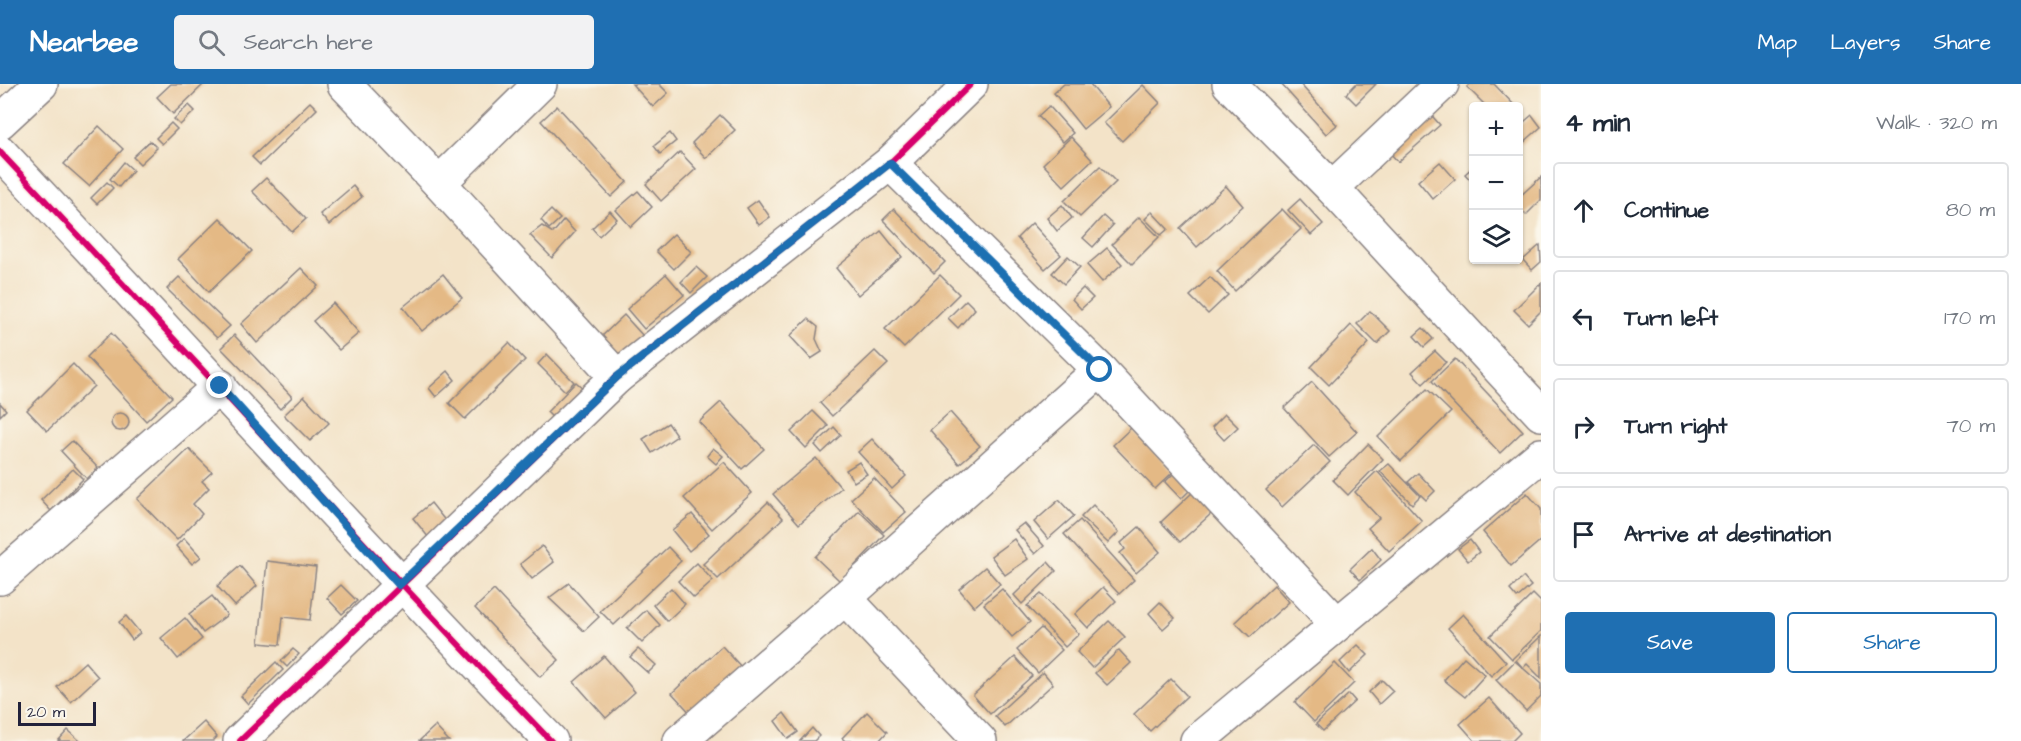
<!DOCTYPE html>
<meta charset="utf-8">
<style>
body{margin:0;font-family:"Architects Daughter",sans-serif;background:#f2f2f3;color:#1f2937}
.controls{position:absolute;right:18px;top:18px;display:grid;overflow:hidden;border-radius:6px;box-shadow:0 2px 4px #0004}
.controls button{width:54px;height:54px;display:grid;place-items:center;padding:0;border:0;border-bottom:2px solid #e0e1e3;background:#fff;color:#1f2937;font:30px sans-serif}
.scale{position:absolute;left:18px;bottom:15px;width:78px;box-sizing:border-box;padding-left:6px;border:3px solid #22223b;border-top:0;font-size:16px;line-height:21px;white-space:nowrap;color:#22223b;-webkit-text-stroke:4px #fbf7ec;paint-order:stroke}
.stop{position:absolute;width:18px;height:18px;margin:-14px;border:4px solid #1f6fb2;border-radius:50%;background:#fff}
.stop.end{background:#1f6fb2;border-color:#fff;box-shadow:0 2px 6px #0008}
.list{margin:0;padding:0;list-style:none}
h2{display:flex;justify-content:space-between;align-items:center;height:78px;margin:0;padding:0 24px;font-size:26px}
h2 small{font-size:20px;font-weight:400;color:#747a83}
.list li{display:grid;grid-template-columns:39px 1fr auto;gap:18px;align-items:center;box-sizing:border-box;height:96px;margin:0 12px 12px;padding:0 12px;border:2px solid #e0e1e3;border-radius:6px}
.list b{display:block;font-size:22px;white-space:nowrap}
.list em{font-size:20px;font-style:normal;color:#747a83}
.actions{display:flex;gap:12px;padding:18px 24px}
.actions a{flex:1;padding:14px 0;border:2px solid #1f6fb2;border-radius:6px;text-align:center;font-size:21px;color:#1f6fb2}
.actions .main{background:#1f6fb2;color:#fff}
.icon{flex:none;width:33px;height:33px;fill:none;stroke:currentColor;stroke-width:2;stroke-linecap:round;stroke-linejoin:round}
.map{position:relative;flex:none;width:1541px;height:657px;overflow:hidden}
header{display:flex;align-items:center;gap:36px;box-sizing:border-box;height:84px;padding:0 30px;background:#1f6fb2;color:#fff}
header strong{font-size:28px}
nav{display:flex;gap:33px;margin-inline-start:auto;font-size:21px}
.search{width:420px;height:54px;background:#f2f2f3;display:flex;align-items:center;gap:15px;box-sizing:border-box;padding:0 21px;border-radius:6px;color:#747a83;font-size:22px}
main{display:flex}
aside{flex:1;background:#fff}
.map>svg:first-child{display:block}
.building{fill:#e4b985}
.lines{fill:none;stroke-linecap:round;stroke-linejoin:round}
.minor-casing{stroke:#8a8282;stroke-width:36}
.minor{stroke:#fff;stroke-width:33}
.cycleway-casing{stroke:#fbf7ec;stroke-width:10}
.cycleway{stroke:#d6006c;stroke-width:6}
.route{stroke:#1f6fb2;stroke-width:8}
</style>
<header>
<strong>Nearbee</strong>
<div class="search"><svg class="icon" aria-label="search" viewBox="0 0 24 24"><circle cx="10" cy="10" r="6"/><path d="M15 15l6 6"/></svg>Search here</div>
<nav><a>Map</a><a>Layers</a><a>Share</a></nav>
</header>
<main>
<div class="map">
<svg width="1541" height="657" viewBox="0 0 1541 657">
<rect width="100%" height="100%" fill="#fbf7ec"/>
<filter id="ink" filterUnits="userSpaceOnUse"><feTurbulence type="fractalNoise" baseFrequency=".0167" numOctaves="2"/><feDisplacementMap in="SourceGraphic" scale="12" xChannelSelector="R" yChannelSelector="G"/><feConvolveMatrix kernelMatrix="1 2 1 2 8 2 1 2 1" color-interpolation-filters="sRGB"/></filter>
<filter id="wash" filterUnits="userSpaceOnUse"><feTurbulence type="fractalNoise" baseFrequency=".008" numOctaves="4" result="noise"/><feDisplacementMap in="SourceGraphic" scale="24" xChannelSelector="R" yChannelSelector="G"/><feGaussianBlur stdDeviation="1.35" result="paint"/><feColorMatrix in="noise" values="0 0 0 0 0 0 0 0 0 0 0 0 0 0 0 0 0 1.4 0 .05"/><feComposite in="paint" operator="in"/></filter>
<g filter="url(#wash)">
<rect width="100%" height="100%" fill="#f3e3c8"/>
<g id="blocks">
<g class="building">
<polygon points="171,0 204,0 173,30 157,13"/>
<polygon points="632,0 659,0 668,9 653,23"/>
<polygon points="1064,0 1090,0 1109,23 1083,45 1054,9"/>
<polygon points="1281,0 1300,0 1337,41 1326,50"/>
<polygon points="1356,0 1376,0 1356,20 1346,10"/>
<polygon points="1470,0 1494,0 1515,22 1486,22 1467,3"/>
<polygon points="1143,1 1160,19 1122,57 1104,39"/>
<polygon points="310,18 317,25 260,81 252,73"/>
<polygon points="189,21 195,27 180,41 174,35"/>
<polygon points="557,22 627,98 611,113 541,37"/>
<polygon points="1049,22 1073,49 1063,58 1038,32"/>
<polygon points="1426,25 1440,41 1398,78 1384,62"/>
<polygon points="720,31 735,46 706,74 692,59"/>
<polygon points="1532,31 1541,43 1522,60 1518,56 1518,43"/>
<polygon points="171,39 177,45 162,60 156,54"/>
<polygon points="99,42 123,65 89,102 64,80"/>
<polygon points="670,49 676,57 660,70 654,62"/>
<polygon points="1071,53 1092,76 1064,102 1043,80"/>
<polygon points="150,57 157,64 140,80 133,73"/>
<polygon points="680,68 696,85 661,117 646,100"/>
<polygon points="124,78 133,86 119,103 110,95"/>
<polygon points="1440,78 1455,95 1433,115 1418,97"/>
<polygon points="1100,82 1116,98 1080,133 1064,117"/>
<polygon points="1474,82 1474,100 1465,90"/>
<polygon points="1541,93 1541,116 1526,131 1518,123 1518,114"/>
<polygon points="266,94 306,135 292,148 252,107"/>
<polygon points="107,98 113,104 97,120 91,114"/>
<polygon points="353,102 362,113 329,141 320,130"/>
<polygon points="1226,102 1243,122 1197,163 1180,144"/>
<polygon points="638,107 652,123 631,143 616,126"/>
<polygon points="1300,115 1323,140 1311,151 1288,126"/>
<polygon points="758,116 770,133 759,141 747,124"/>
<polygon points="1062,121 1072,134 1057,147 1047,134"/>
<polygon points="894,125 945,178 934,189 883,136"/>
<polygon points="1282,125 1301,145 1235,207 1217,187"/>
<polygon points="551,126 560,135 549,145 541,136"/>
<polygon points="610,127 617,135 599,152 592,144"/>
<polygon points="1152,128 1168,145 1161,151 1145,135"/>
<polygon points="1103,132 1113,141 1093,163 1083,154"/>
<polygon points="1139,133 1159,153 1132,180 1112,160"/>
<polygon points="220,134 252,167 209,208 178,175"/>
<polygon points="564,136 575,148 552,174 530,151 542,142 553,149"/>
<polygon points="1032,139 1061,171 1045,185 1017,154"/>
<polygon points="881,147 902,173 858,211 836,184"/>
<polygon points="674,150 691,168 674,185 656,167"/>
<polygon points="1540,161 1541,178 1532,186 1523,176"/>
<polygon points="1107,164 1122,180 1102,198 1087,181"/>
<polygon points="1068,172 1080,183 1064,200 1052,189"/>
<polygon points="696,183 707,193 691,209 681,198"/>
<polygon points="301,184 318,202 257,259 241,240"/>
<polygon points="443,190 462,214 422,247 403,223"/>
<polygon points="666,190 684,211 644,245 627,225"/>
<polygon points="940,191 959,210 904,264 885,245"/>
<polygon points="179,193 230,242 217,254 167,205"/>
<polygon points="1210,193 1228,211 1208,230 1190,212"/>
<polygon points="1541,199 1541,227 1528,240 1514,226"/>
<polygon points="1083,204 1093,214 1081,225 1072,215"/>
<polygon points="966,216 975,225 958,244 948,234"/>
<polygon points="333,219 359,249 339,266 313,237"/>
<polygon points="1370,227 1390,247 1377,260 1357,240"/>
<polygon points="624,231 643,252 618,275 599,255"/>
<polygon points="808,235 818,243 816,255 822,268 811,275 790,252"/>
<polygon points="1351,241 1369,259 1329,301 1311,283"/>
<polygon points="1423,244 1433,255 1424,263 1414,252"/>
<polygon points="111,249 172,313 146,337 87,273"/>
<polygon points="234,251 292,313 280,325 221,264"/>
<polygon points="509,259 525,276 465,335 449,319"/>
<polygon points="875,267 888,280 832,332 820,319"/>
<polygon points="1435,267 1446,278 1423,300 1412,288"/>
<polygon points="547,270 574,298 565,307 538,280"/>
<polygon points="1455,275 1523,347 1500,369 1432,297"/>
<polygon points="73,280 94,302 47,347 27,326"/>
<polygon points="448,287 455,296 436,313 429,304"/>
<polygon points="576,298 585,306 555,336 547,328"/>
<polygon points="1312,298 1357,348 1329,373 1284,324"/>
<polygon points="1427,305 1451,328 1401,377 1378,353"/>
<polygon points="304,312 329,339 310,357 284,331"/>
<polygon points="721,318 764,365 742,385 699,338"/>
<polygon points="0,319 6,326 0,332"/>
<polygon points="813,327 828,342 806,364 791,348"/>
<polygon points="950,328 980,362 959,380 930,346"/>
<circle cx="120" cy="338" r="9"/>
<polygon points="1225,330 1238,343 1224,356 1212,343"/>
<polygon points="668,339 677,352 652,369 643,355"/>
<polygon points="834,343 841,351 822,369 815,361"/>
<polygon points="1131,344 1173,388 1155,405 1113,361"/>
<polygon points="872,355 906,392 892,405 858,368"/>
<polygon points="72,357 98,384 87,395 61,367"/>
<polygon points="1368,360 1383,375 1348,411 1333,396"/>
<polygon points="1314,361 1330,378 1282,423 1266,406"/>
<polygon points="713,364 723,372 716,380 707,372"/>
<polygon points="189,365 212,388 202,397 209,404 193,420 202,430 177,456 137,415"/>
<polygon points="816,374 841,404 799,440 773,410"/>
<polygon points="724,378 752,409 712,445 684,414"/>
<polygon points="859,378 867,390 854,398 846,386"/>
<polygon points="1389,380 1420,412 1412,420 1380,387"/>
<polygon points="73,385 83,395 51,427 41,416"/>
<polygon points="1377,387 1422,437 1389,467 1368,444 1379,434 1355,408"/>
<polygon points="1174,389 1190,406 1181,415 1165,398"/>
<polygon points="1418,389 1435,407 1426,416 1408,398"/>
<polygon points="874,394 906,428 883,448 851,415"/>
<polygon points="1193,408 1212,429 1180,458 1161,438"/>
<polygon points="1527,409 1541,425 1541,456 1511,482 1483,448"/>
<polygon points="1059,416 1074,432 1048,455 1034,438"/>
<polygon points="768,418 783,434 718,495 703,480"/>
<polygon points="431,419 447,439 429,454 413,434"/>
<polygon points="1093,421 1119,448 1108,459 1081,433"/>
<polygon points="859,427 884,451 840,497 815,473"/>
<polygon points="692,430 709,450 689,467 672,446"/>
<polygon points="1080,436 1134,496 1119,510 1064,450"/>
<polygon points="1024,439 1044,462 1035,470 1015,446"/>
<polygon points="1139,443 1160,468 1136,489 1120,469 1125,465 1121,459"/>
<polygon points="184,454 201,473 192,480 176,462"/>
<polygon points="1014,455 1028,475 1005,491 991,472"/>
<polygon points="1470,456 1479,468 1468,477 1458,465"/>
<polygon points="542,462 554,478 532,495 520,480"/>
<polygon points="668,463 681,477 614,541 600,527"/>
<polygon points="1372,464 1381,476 1360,496 1350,485"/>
<polygon points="267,477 316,483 310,536 283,533 280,561 259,559"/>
<polygon points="1048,478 1056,487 1022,520 1014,511"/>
<polygon points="697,479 713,497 694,514 678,497"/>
<polygon points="240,482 257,502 235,522 217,502"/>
<polygon points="985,483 1000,500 974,523 959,505"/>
<polygon points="1523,493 1531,502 1517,514 1510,506"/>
<polygon points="569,499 599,533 584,547 549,514"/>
<polygon points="341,501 357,517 342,530 327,514"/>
<polygon points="1274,501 1289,518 1250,553 1235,538"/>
<polygon points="1103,503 1116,517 1088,544 1075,530"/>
<polygon points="671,504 685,520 667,537 653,521"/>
<polygon points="1002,505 1030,538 1012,553 984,520"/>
<polygon points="494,506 559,576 540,593 475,524"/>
<polygon points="1041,510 1079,550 1065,563 1027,522"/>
<polygon points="1533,510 1541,518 1541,547 1512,575 1490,552"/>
<polygon points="212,512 227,531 203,549 189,530"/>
<polygon points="1160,518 1175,534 1163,545 1149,529"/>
<polygon points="646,526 660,541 642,559 627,544"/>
<polygon points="1463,530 1506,578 1491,592 1448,544"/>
<polygon points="126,532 140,549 132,556 119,538"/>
<polygon points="185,534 202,555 178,575 161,554"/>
<polygon points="1109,537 1125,553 1092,584 1077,568"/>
<polygon points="1041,544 1062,566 1038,589 1017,566"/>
<polygon points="1541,552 1541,594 1527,580 1523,584 1516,576"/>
<polygon points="1358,561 1368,571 1349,589 1340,578"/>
<polygon points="722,562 743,585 693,632 672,609"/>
<polygon points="293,565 299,570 287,583 281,577"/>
<polygon points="638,565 656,581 648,589 630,573"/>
<polygon points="1119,566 1131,579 1107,601 1095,589"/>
<polygon points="604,572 635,608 606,634 574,598"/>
<polygon points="1015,573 1032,592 990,630 973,611"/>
<polygon points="1464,573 1485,591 1465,613 1444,596"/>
<polygon points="1515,577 1541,600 1541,612 1526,627 1496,596"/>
<polygon points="85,578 98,593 71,618 57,603"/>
<polygon points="276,578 283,586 248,620 241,612"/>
<polygon points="1335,579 1354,599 1314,638 1295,618"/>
<polygon points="1043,588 1053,600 1005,643 995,632"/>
<polygon points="1171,595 1187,612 1150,647 1134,630"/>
<polygon points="1382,596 1393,607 1379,620 1369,608"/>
<polygon points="1349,610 1355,617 1323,647 1316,640"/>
<polygon points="1489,614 1520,649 1512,657 1475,657 1460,640"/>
<polygon points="867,628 887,648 879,657 845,657 842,654"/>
<polygon points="784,629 798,648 788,655 775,637"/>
<polygon points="204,638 217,653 213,657 183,657"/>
<polygon points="435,642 449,657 419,657"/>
<polygon points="812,644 819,652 814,657 800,657"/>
<polygon points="68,646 80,657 58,657"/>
</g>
</g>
</g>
<g filter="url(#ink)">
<use href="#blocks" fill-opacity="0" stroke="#8a8282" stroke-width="1.5"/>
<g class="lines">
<defs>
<g id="minor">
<polyline points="344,0 439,99 617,293"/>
<polyline points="1229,0 1332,104 1541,330"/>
<polyline points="0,38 41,0"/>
<path d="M 0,68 C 184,264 364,464 551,657"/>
<polyline points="890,79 1100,286 1337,540"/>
<polyline points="439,99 540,0"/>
<polyline points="1332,104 1442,0"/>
<polyline points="0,494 220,302"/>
<polyline points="845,514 980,657"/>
<polyline points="240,657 617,293 890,79 971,0"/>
<polyline points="680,657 845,514 1100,286"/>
<polyline points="1197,657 1541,371"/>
</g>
</defs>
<use href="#minor" class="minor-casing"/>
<use href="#minor" class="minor"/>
<defs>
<g id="cycleway">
<path d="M 0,68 C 184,264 364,464 551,657"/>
<polyline points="240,657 617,293 890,79 971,0"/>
</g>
</defs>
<use href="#cycleway" class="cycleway-casing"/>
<use href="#cycleway" class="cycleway"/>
</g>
</g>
<g class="lines" filter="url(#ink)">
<polyline class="route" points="220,302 399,501 617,293 890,79 1100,286"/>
</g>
</svg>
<div class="controls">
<button>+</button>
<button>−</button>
<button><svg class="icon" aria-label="layers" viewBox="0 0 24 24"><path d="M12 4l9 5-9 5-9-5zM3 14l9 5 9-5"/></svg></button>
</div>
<div class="scale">20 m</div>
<div class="stop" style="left:1100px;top:286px"></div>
<div class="stop end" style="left:220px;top:302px"></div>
</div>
<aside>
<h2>4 min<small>Walk · 320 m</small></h2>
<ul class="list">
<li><svg class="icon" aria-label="ahead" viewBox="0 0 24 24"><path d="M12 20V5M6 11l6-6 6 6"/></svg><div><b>Continue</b></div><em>80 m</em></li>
<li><svg class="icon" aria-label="left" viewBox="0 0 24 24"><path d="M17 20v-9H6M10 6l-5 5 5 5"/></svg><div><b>Turn left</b></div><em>170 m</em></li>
<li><svg class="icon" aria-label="right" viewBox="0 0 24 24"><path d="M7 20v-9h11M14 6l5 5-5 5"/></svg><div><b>Turn right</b></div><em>70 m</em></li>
<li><svg class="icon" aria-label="arrive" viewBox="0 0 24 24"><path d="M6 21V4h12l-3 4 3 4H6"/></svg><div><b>Arrive at destination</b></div></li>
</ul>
<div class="actions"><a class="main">Save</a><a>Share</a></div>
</aside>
</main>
